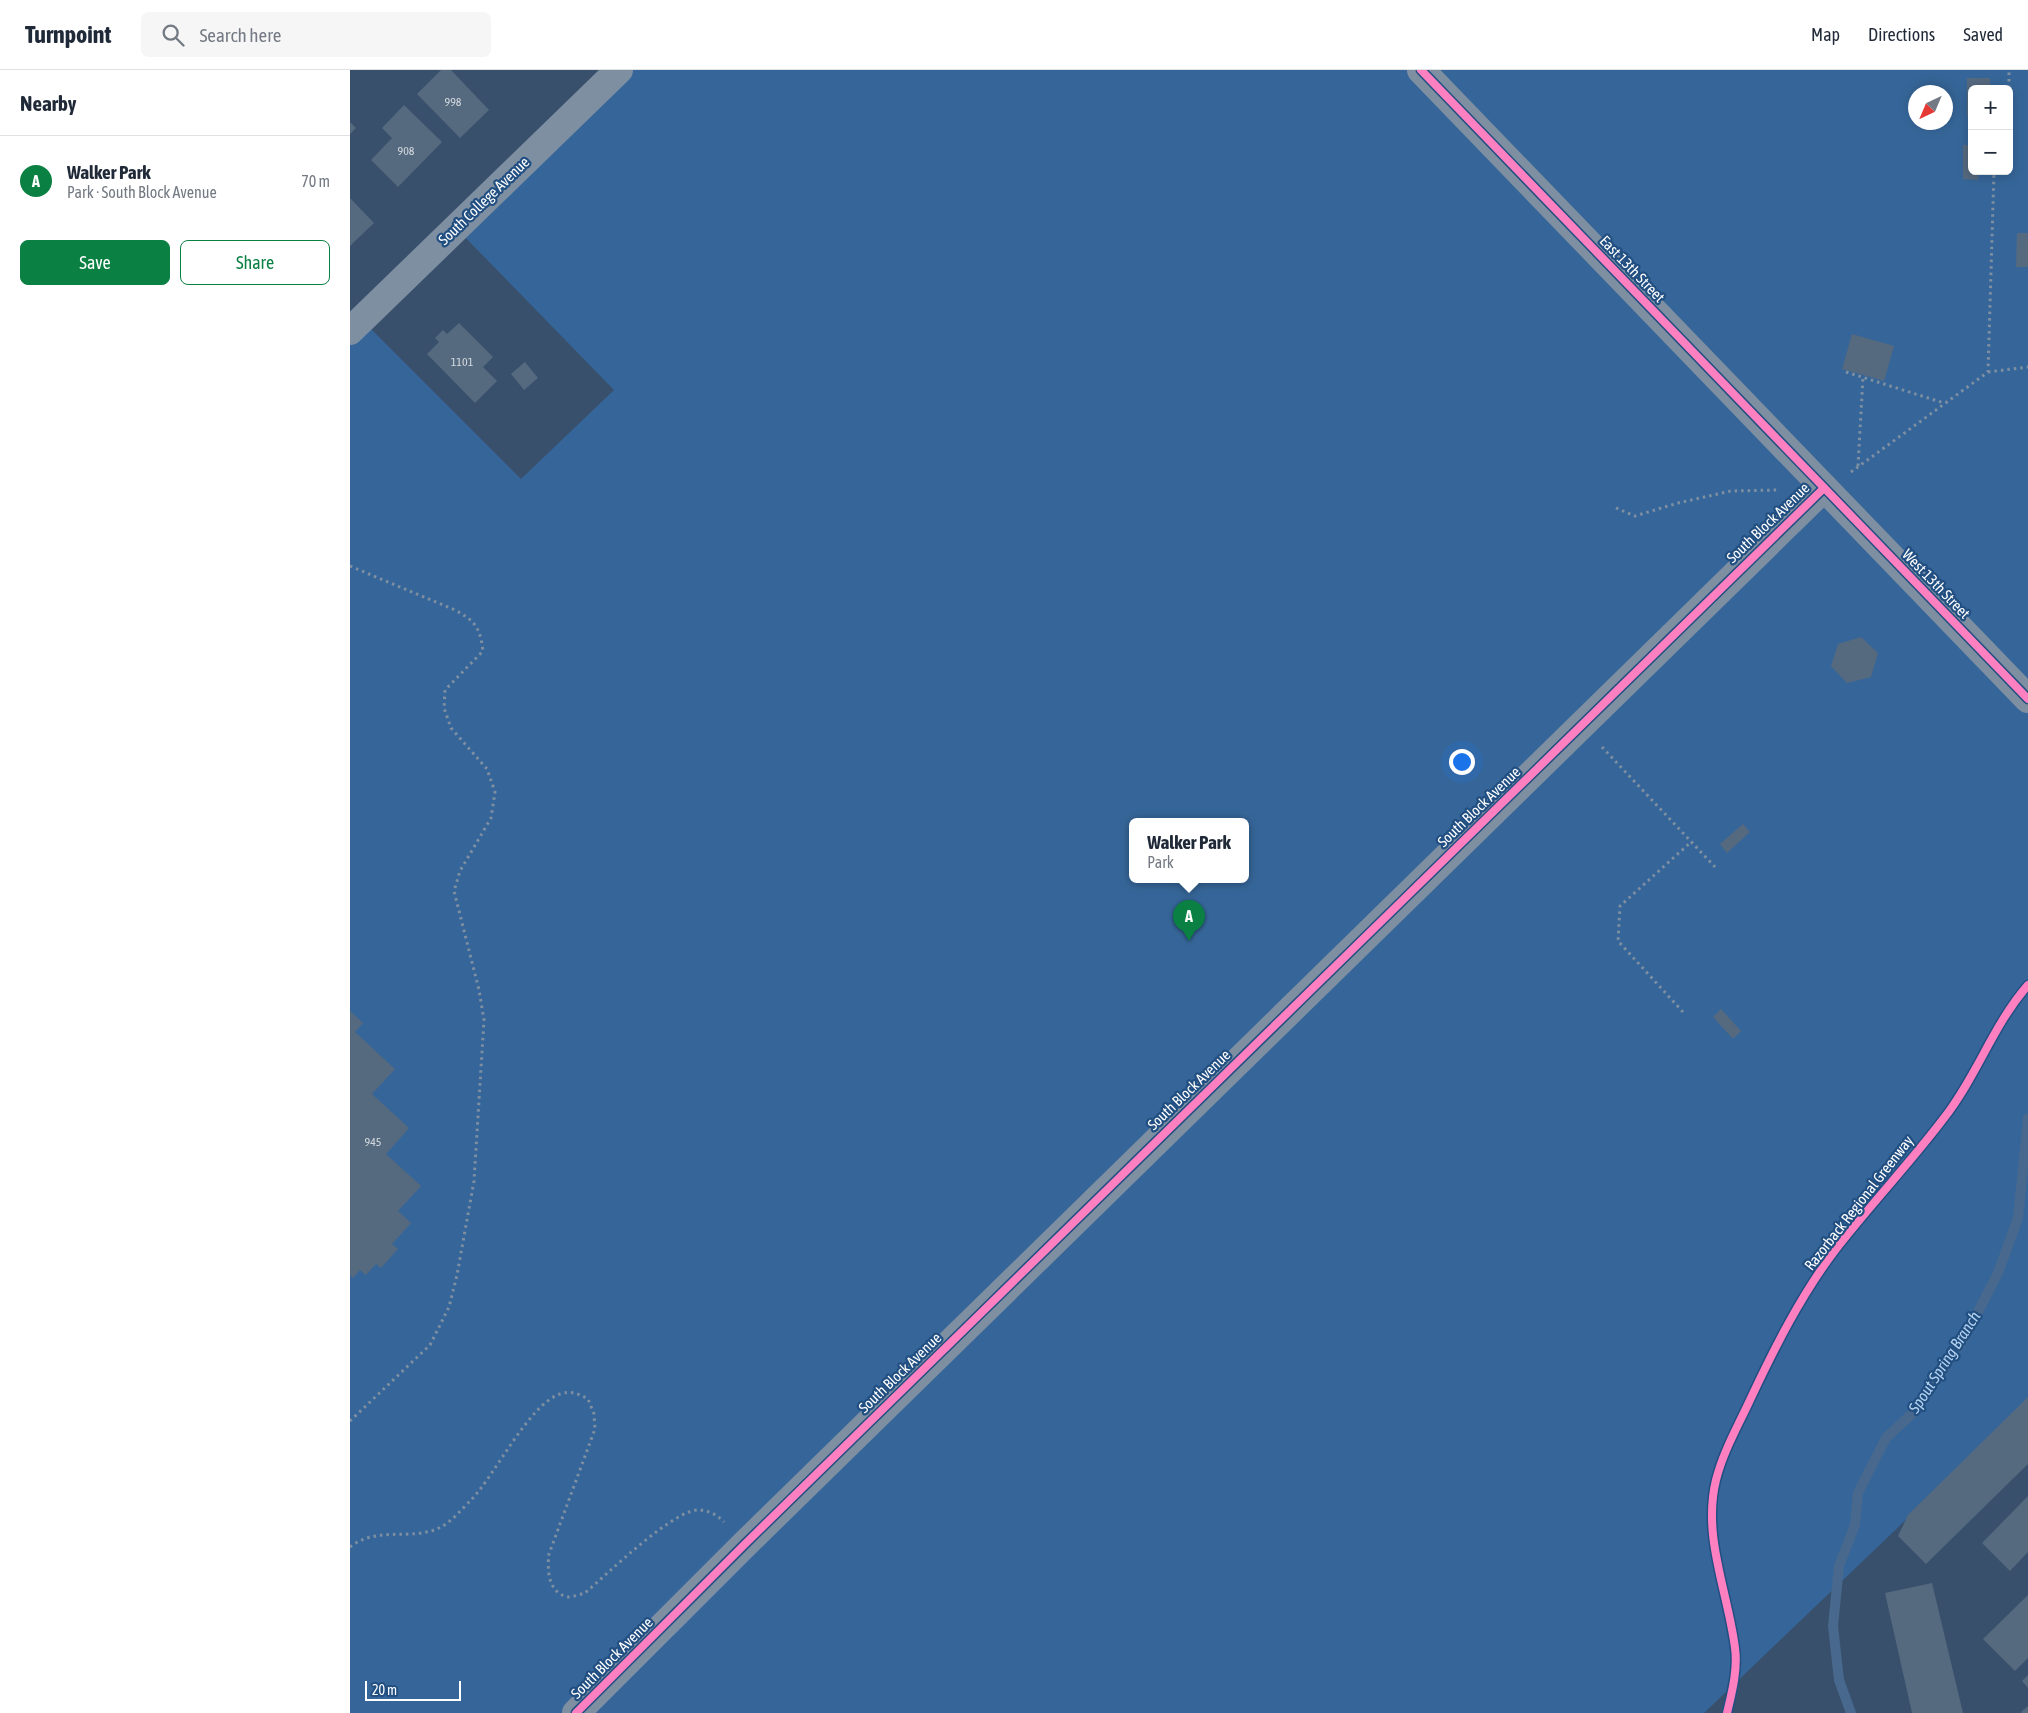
<!DOCTYPE html>
<meta charset="utf-8">
<style>
body{margin:0;font-family:"Asap Condensed",sans-serif;background:#f6f6f7;color:#1f2937}
.controls{position:absolute;right:15px;top:15px;display:grid;overflow:hidden;border-radius:8px;box-shadow:0 2px 12px #0003}
.controls button{width:45px;height:45px;display:grid;place-items:center;padding:0;border:0;border-bottom:1px solid #e0e1e3;background:#fff;color:#1f2937;font:25px sans-serif}
.compass{position:absolute;left:1558px;top:15px;width:45px;height:45px;border-radius:50%;background:#fff;box-shadow:0 2px 12px #0003;rotate:224deg}
.scale{position:absolute;left:15px;bottom:12px;width:96px;box-sizing:border-box;padding-left:5px;border:2px solid #fff;border-top:0;font-size:14px;line-height:18px;white-space:nowrap;color:#fff;-webkit-text-stroke:4px #224f82;paint-order:stroke}
.you{position:absolute;left:1111px;top:691px;width:18px;height:18px;margin:-12px;border:4px solid #fff;border-radius:50%;background:#1a73e8;box-shadow:0 0 0 8px #1a73e833}
.badge{display:grid;place-items:center;width:32px;height:32px;border-radius:50%;background:#0b8043;color:#fff;font-size:16px;font-weight:700}
.pin{position:absolute;translate:-50% -41px;filter:drop-shadow(0 1px 2px #0008)}
.pin::after{content:'';position:absolute;top:26px;width:18px;height:15px;background:inherit;clip-path:polygon(0 0,100% 0,50% 100%)}
.popup{position:absolute;left:779px;top:748px;width:120px;height:65px;box-sizing:border-box;display:grid;place-content:center;border-radius:8px;background:#fff;filter:drop-shadow(0 1px 4px #0005);font-size:16px;white-space:nowrap;color:#747a83}
.popup b{font-size:19px;color:#1f2937}
.popup::after{content:'';position:absolute;left:50%;top:100%;margin-left:-10px;border:10px solid transparent;border-top-color:#fff}
.list{margin:0;padding:0;list-style:none}
h2{display:flex;justify-content:space-between;align-items:center;height:65px;margin:0;padding:0 20px;font-size:21px}
h2 small{font-size:16px;font-weight:400;color:#747a83}
.list li{display:grid;grid-template-columns:32px 1fr auto;gap:15px;align-items:center;box-sizing:border-box;height:90px;padding:0 20px;border-top:1px solid #e0e1e3}
.list b{display:block;font-size:19px;white-space:nowrap}
.list p{margin:0;font-size:16px;white-space:nowrap;color:#747a83}
.list em{font-size:16px;font-style:normal;color:#747a83}
.actions{display:flex;gap:10px;padding:15px 20px}
.actions a{flex:1;padding:11px 0;border:1px solid #0b8043;border-radius:8px;text-align:center;font-size:18px;color:#0b8043}
.actions .main{background:#0b8043;color:#fff}
.icon{flex:none;width:28px;height:28px;fill:none;stroke:currentColor;stroke-width:2;stroke-linecap:round;stroke-linejoin:round}
.map{position:relative;flex:none;width:1678px;height:1643px;overflow:hidden}
header{display:flex;align-items:center;gap:30px;box-sizing:border-box;height:70px;padding:0 25px;background:#fff;border-bottom:1px solid #e0e1e3}
header strong{font-size:24px}
nav{display:flex;gap:28px;margin-inline-start:auto;font-size:18px}
.search{width:350px;height:45px;background:#f6f6f7;display:flex;align-items:center;gap:12px;box-sizing:border-box;padding:0 18px;border-radius:8px;color:#747a83;font-size:19px}
main{display:flex}
aside{flex:1;background:#fff}
.map>svg:first-child{display:block}
.green{fill:#366699;fill-rule:evenodd}
.lines{fill:none;stroke-linecap:round;stroke-linejoin:round}
.stream{stroke:#48698d;stroke-width:10}
.building{fill:#55697f}
.path{stroke:#7e8fa2;stroke-width:3;stroke-dasharray:2.5 4;stroke-linecap:butt}
.minor{stroke:#7e8fa2;stroke-width:28}
.tertiary{stroke:#7e8fa2;stroke-width:28}
.cycleway-casing{stroke:#224f82;stroke-width:11}
.cycleway{stroke:#ff80c0;stroke-width:8}
.labels{text-anchor:middle;stroke-width:4.5;stroke-linejoin:round;paint-order:stroke}
.number-label{font-size:12px;fill:#d4dadf}
.street-label{font-size:15px;fill:#fff;stroke:#224f82}
.water-label{font-size:16px;font-style:italic;fill:#b4d2ef;stroke:#224f82}
</style>
<header>
<strong>Turnpoint</strong>
<div class="search"><svg class="icon" aria-label="search" viewBox="0 0 24 24"><circle cx="10" cy="10" r="6"/><path d="M15 15l6 6"/></svg>Search here</div>
<nav><a>Map</a><a>Directions</a><a>Saved</a></nav>
</header>
<main>
<aside>
<h2>Nearby<small></small></h2>
<ul class="list">
<li><span class="badge">A</span><div><b>Walker Park</b><p>Park · South Block Avenue</p></div><em>70 m</em></li>
</ul>
<div class="actions"><a class="main">Save</a><a>Share</a></div>
</aside>
<div class="map">
<svg width="1678" height="1643" viewBox="0 0 1678 1643">
<rect width="100%" height="100%" fill="#38506c"/>
<path class="green" d="M 269,0 L 1678,0 L 1678,1333 L 1354,1643 L 0,1643 L 0,261 L 12,250 L 171,409 L 264,320 L 106,158 ZM 1622,19 L 1659,19 L 1659,101 L 1622,101 ZM 1566,22 L 1596,22 L 1596,52 L 1566,52 ZM 783,752 L 895,752 L 895,810 L 783,810 Z"/>
<g class="lines">
<polyline class="stream" points="1501,1643 1489,1610 1483,1556 1489,1496 1505,1455 1508,1423 1536,1368 1566,1340 1615,1267 1648,1203 1668,1148 1678,1048"/>
</g>
<g class="building">
<polygon points="91,0 101,0 139,40 110,68 67,24"/>
<polygon points="1617,8 1640,8 1640,19 1622,19 1622,47 1617,47"/>
<polygon points="54,35 92,72 48,117 21,90 42,68 32,58"/>
<polygon points="0,52 6,58 0,64"/>
<polygon points="1613,75 1622,75 1622,101 1629,101 1628,110 1613,109"/>
<polygon points="0,128 24,153 0,176"/>
<polygon points="1667,163 1678,163 1678,197 1666,197"/>
<polygon points="109,253 143,287 133,297 147,311 125,333 77,284 89,272 85,268 93,260 97,264"/>
<polygon points="1502,264 1544,276 1534,311 1492,299"/>
<polygon points="175,292 188,308 174,320 161,304"/>
<polygon points="1511,567 1528,583 1521,607 1497,613 1481,596 1488,574"/>
<polygon points="1393,754 1400,762 1377,783 1370,774"/>
<polygon points="1371,939 1391,961 1383,969 1363,947"/>
<polygon points="0,941 13,953 5,962 45,999 22,1024 59,1058 36,1084 71,1116 48,1141 61,1153 42,1174 48,1179 31,1198 26,1194 16,1205 10,1200 3,1208 0,1205"/>
<polygon points="1678,1327 1678,1394 1576,1494 1548,1466 1558,1445"/>
<polygon points="1678,1426 1678,1482 1660,1501 1632,1473"/>
<polygon points="1582,1513 1613,1643 1562,1643 1535,1523"/>
<polygon points="1678,1525 1678,1588 1665,1601 1633,1569"/>
<polygon points="1678,1605 1678,1618 1672,1611"/>
<polygon points="1678,1636 1678,1643 1672,1643 1671,1642"/>
</g>
<g class="lines">
<g class="path">
<polyline points="1659,44 1659,0"/>
<polyline points="1496,302 1594,333"/>
<polyline points="1638,302 1678,297"/>
<polyline points="1508,396 1513,307"/>
<polyline points="1501,402 1638,302 1644,101"/>
<polyline points="1266,438 1285,446 1328,433 1381,421 1428,420"/>
<path d="M 0,496 L 105,540 C 125,551 130,557 133,581 L 95,620 L 94,638 L 101,658 L 137,699 L 145,722 L 141,748 L 110,801 L 104,821 L 129,920 L 134,950 L 124,1111 L 107,1205 L 99,1237 L 80,1275 L 0,1351"/>
<polyline points="1252,677 1365,797"/>
<polyline points="1333,942 1268,871 1270,836 1341,772"/>
<path d="M 0,1477 C 28,1455 62,1472 91,1457 C 101,1452 112,1439 120,1431 C 145,1406 178,1335 210,1324 C 221,1320 229,1324 238,1329 L 244,1344 L 245,1359 L 199,1484 C 197,1500 198,1524 219,1527 C 223,1527 231,1524 235,1523 C 256,1505 326,1437 350,1440 C 360,1441 367,1445 374,1452"/>
</g>
<g class="minor">
<polyline points="1071,0 1678,629"/>
<polyline points="226,1643 395,1474 1474,418"/>
</g>
<polyline class="tertiary" points="0,261 269,0"/>
<defs>
<g id="cycleway">
<polyline points="1071,0 1678,629"/>
<polyline points="226,1643 395,1474 1474,418"/>
<path d="M 1377,1643 C 1382,1622 1388,1599 1385,1578 C 1378,1522 1352,1466 1366,1410 C 1373,1382 1388,1356 1400,1330 C 1425,1277 1451,1225 1486,1179 C 1521,1134 1560,1093 1594,1048 C 1627,1006 1643,955 1678,915"/>
</g>
</defs>
<use href="#cycleway" class="cycleway-casing"/>
<use href="#cycleway" class="cycleway"/>
</g>
<g class="labels">
<g class="number-label">
<text x="103" y="36">998</text>
<text x="56" y="85">908</text>
<text x="112" y="296">1101</text>
<text x="23" y="1076">945</text>
</g>
<g class="street-label">
<text transform="translate(134 131) rotate(-44)" y="5">South College Avenue</text>
<text transform="translate(1282 199) rotate(46)" y="5">East 13th Street</text>
<text transform="translate(1418 453) rotate(-44)" y="5">South Block Avenue</text>
<text transform="translate(1586 514) rotate(46)" y="5">West 13th Street</text>
<text transform="translate(1129 737) rotate(-44)" y="5">South Block Avenue</text>
<text transform="translate(839 1020) rotate(-44)" y="5">South Block Avenue</text>
<text transform="translate(1509 1133) rotate(-52)" y="5">Razorback Regional Greenway</text>
<text transform="translate(550 1303) rotate(-44)" y="5">South Block Avenue</text>
<text transform="translate(262 1588) rotate(-45)" y="5">South Block Avenue</text>
</g>
<g class="water-label">
<text transform="translate(1594 1292) rotate(-57)" y="6">Spout Spring Branch</text>
</g>
</g>
</svg>
<div class="controls">
<button>+</button>
<button>−</button>
</div>
<svg class="compass" viewBox="-18 -18 36 36"><path d="M0-13l5 13h-10z" fill="#e53935"/><path d="M0 13l5-13h-10z" fill="#747a83"/></svg>
<div class="scale">20 m</div>
<div class="you"></div>
<div class="pin badge" style="left:839px;top:871px">A</div>
<div class="popup"><b>Walker Park</b>Park</div>
</div>
</main>
